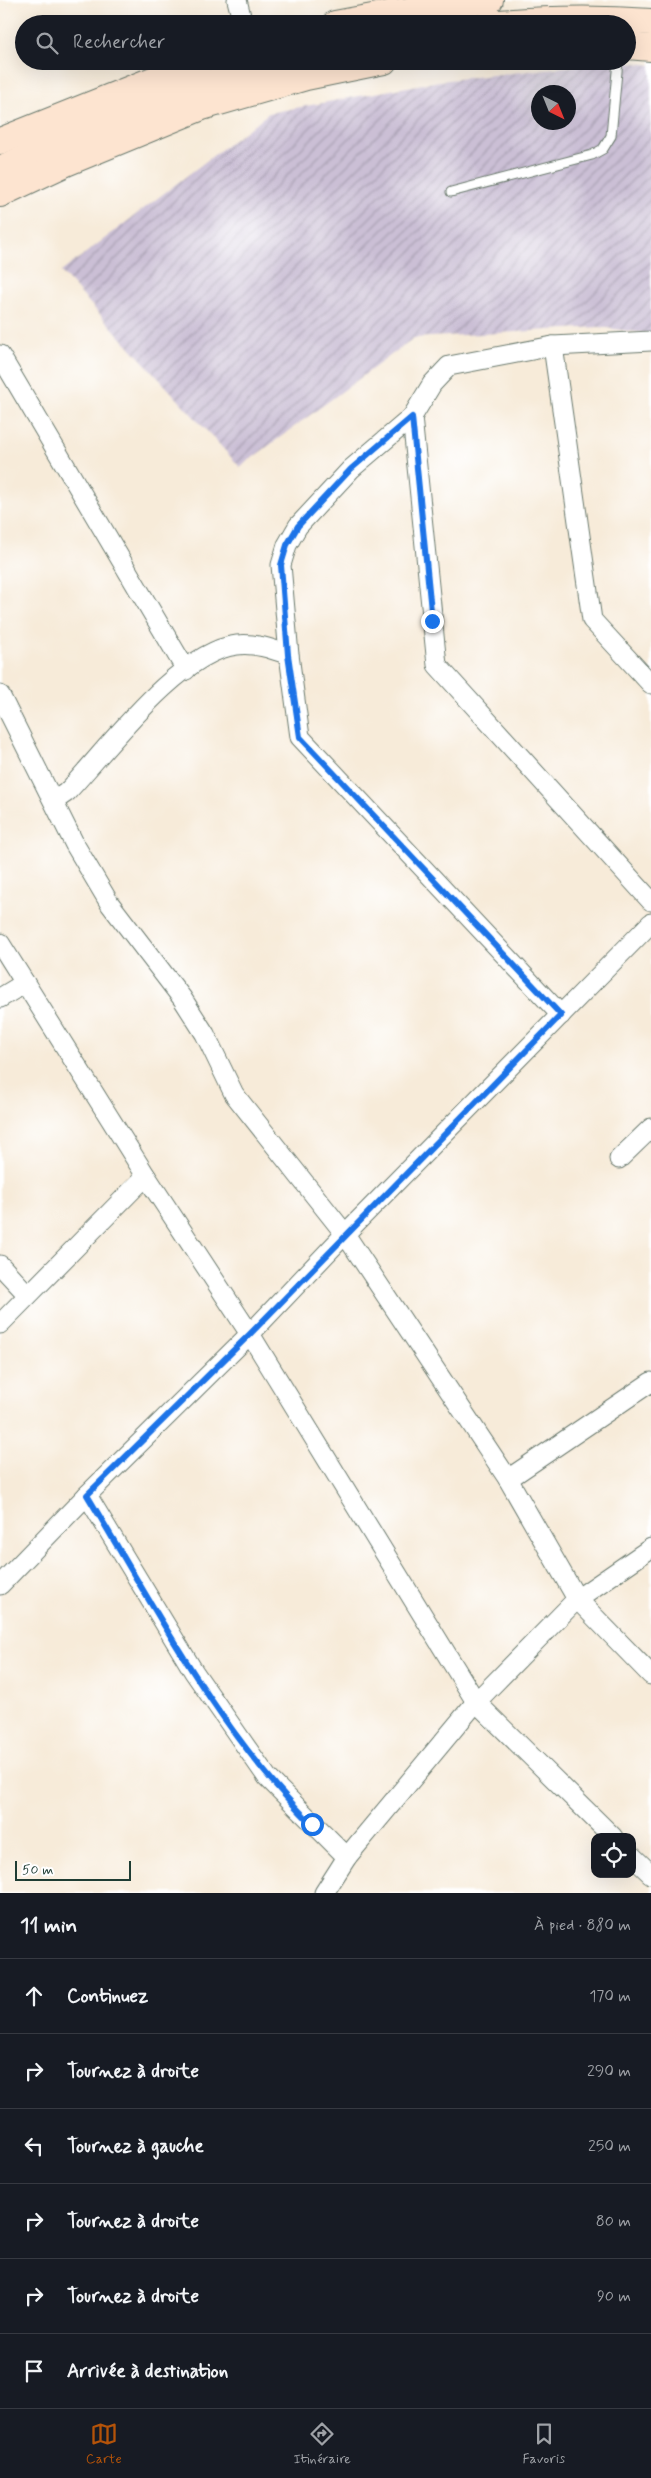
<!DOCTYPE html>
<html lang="fr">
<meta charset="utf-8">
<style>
body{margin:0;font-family:Mynerve,sans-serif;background:#20242c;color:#f1f3f6}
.controls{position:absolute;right:15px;bottom:15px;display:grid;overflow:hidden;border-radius:10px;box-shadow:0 5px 20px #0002}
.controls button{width:45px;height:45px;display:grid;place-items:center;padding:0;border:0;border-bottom:1px solid #363941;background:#171b24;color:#f1f3f6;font:25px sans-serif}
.compass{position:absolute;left:531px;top:85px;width:45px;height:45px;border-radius:50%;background:#171b24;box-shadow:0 5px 20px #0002;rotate:137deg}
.scale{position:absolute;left:15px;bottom:12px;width:116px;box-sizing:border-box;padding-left:5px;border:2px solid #1f3d34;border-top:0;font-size:14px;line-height:18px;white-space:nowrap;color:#1f3d34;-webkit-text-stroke:4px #fff;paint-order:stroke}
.stop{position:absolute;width:15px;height:15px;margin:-11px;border:4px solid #1a73e8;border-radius:50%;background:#fff}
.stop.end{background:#1a73e8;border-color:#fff;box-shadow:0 1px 5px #0008}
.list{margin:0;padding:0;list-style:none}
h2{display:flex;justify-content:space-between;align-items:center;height:65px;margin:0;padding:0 20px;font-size:21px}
h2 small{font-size:16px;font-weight:400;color:#9ea1a6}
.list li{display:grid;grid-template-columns:32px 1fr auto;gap:15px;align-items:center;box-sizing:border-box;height:75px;padding:0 20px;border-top:1px solid #363941}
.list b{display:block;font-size:19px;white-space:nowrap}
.list em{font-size:16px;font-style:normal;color:#9ea1a6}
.icon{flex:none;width:28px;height:28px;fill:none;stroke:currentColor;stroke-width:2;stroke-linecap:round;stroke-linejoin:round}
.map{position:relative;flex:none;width:651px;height:1893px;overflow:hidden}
.search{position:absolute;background:#171b24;box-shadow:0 5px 20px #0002;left:15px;right:15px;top:15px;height:55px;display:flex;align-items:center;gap:12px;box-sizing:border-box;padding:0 18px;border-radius:28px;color:#9ea1a6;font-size:19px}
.sheet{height:515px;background:#171b24}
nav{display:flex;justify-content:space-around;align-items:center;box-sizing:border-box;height:70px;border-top:1px solid #363941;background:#171b24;font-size:14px;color:#9ea1a6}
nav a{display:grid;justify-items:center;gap:2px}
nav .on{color:#b45309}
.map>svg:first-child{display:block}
.industrial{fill:url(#industrial-furrows);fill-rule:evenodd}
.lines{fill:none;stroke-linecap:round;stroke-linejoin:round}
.service-casing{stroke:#6b7a6e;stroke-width:11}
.minor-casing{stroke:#6b7a6e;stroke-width:21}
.secondary-casing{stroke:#6b7a6e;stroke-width:28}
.service{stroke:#fff;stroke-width:9}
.minor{stroke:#fff;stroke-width:19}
.secondary{stroke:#fde4d0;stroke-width:26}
.route{stroke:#1a73e8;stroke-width:6}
</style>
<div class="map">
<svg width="651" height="1893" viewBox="0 0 651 1893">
<defs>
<pattern id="industrial-furrows" width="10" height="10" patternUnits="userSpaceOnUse" patternTransform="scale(1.25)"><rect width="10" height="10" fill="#cbbfd5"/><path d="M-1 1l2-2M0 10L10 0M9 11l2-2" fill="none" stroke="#a49cae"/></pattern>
</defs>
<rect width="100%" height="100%" fill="#fff"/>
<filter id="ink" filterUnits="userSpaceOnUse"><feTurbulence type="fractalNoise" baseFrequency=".02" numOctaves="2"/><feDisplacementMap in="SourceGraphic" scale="10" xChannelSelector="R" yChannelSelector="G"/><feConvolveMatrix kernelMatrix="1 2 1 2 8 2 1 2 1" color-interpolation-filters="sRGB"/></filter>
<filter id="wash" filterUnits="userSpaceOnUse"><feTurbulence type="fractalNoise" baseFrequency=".0096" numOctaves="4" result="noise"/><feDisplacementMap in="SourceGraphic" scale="20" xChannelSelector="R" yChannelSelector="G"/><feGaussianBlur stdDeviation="1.12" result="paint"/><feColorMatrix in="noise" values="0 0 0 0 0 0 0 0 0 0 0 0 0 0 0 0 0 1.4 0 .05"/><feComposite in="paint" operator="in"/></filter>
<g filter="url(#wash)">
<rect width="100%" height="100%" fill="#f7ebd9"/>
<path class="industrial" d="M 619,61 L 651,65 L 651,334 L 599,327 L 414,338 L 240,467 L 61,272 L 269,113 L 439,81 ZM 538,92 L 568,92 L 568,122 L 538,122 Z"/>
</g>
<g filter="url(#ink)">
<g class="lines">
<defs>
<polyline id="service" points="451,192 592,155 603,149 611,136 618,61"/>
<g id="minor">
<polyline points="237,0 243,24"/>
<polyline points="553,346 592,620 651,684"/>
<polyline points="0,355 186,670"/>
<polyline points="412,417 437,665 651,901"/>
<polyline points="0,695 75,845 110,904 182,998 205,1034 234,1094 345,1234 508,1479 577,1599 651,1675"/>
<path d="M 54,801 L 67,792 C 106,751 179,651 237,645 C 256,643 272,649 289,655"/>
<polyline points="0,943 146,1176 250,1334 476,1702 613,1837"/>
<polyline points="0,998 25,983"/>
<polyline points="561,1015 300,737 289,655 281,565 287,545 298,526 351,469 412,417 432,384 449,366 553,346 651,341"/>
<polyline points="619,1159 651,1128"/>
<polyline points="0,1265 28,1295"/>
<polyline points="0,1324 146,1176"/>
<polyline points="508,1479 651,1382"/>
<polyline points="87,1495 194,1672 267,1777 347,1857"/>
<polyline points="0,1585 87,1495 250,1334 345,1234 651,923"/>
<polyline points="632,1856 651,1874"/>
<polyline points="324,1893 347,1857 476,1702 577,1599 651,1548"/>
</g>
<g id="secondary">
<polyline points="335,24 394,13 490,0"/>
<path d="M 488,24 C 542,19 597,18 651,22"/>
<polyline points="627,46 651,48"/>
<polyline points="0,141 200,61"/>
<path d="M 0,169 C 92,129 185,86 282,61"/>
<polyline points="0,194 66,163 202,107 306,77 384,61"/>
</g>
</defs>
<use href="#service" class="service-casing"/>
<use href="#minor" class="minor-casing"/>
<use href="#secondary" class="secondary-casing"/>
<use href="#service" class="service"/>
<use href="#minor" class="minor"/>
<use href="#secondary" class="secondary"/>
</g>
</g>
<g class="lines" filter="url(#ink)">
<path class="route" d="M 312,1824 C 218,1731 155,1608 87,1495 L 250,1334 L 561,1015 L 300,737 L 288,655 L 281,565 L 287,545 L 298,526 L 351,469 L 412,417 L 432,621"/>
</g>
</svg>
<div class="controls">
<button><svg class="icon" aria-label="locate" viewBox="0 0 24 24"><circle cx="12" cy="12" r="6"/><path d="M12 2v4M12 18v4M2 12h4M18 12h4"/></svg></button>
</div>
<svg class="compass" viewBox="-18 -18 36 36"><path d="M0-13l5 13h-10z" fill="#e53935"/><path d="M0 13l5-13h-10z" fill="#9ea1a6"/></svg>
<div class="scale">50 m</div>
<div class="stop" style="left:312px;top:1824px"></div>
<div class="stop end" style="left:432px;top:621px"></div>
<div class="search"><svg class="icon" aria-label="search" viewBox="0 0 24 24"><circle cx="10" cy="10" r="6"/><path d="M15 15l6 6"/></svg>Rechercher</div>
</div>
<section class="sheet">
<h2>11 min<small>À pied · 880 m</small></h2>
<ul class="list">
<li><svg class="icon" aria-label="ahead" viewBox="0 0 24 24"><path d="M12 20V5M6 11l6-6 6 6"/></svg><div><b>Continuez</b></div><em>170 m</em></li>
<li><svg class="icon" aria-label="right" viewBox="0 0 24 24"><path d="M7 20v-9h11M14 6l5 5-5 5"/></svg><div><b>Tournez à droite</b></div><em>290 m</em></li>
<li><svg class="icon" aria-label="left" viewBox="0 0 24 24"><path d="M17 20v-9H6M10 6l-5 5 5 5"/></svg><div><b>Tournez à gauche</b></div><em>250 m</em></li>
<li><svg class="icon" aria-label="right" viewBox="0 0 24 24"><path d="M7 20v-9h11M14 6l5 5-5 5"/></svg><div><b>Tournez à droite</b></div><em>80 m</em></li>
<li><svg class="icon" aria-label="right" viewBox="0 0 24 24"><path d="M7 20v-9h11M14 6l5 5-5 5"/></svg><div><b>Tournez à droite</b></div><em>90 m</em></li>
<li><svg class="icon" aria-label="arrive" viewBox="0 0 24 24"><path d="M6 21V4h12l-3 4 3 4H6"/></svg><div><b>Arrivée à destination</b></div></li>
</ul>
</section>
<nav>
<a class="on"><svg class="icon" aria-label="map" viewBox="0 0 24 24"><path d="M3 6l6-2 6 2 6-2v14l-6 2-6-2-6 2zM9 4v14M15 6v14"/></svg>Carte</a>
<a><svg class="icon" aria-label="directions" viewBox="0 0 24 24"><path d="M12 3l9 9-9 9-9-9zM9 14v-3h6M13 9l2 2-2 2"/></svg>Itinéraire</a>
<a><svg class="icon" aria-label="saved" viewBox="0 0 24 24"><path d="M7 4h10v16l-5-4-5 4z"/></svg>Favoris</a>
</nav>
